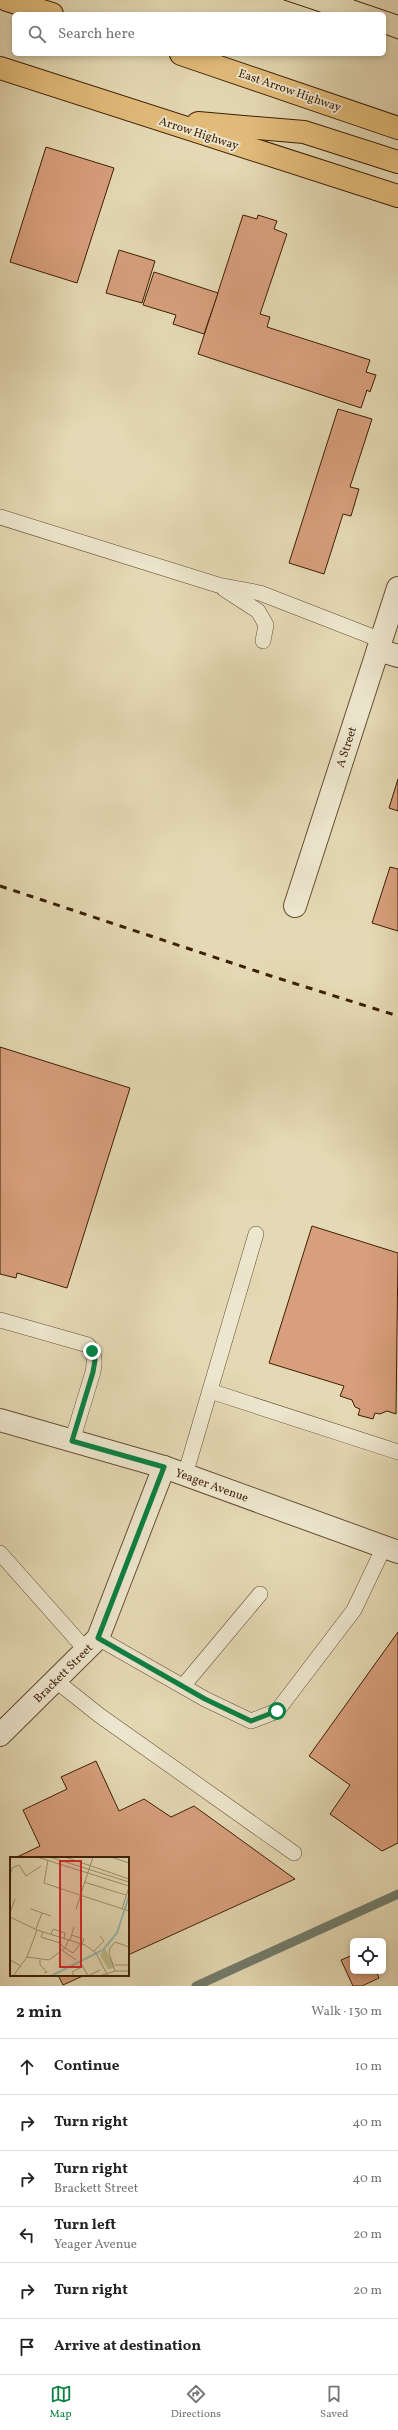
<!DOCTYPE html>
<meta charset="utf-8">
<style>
body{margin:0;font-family:Vollkorn,serif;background:#f6f6f6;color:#222}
.controls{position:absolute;right:12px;bottom:12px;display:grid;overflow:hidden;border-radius:6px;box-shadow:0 2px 6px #0003}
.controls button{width:36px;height:36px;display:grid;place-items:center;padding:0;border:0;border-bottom:1px solid #e0e0e0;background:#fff;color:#222;font:20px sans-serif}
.stop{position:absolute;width:12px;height:12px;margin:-9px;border:3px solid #0b8043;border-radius:50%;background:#fff}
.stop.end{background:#0b8043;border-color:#fff;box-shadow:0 1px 4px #0008}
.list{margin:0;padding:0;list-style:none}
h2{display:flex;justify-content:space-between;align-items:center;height:52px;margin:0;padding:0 16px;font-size:17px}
h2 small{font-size:13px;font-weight:400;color:#767676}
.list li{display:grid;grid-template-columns:26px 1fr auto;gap:12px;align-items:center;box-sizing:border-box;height:56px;padding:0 16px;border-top:1px solid #e0e0e0}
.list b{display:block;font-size:15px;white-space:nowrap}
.list p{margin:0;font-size:13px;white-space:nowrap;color:#767676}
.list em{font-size:13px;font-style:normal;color:#767676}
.icon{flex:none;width:22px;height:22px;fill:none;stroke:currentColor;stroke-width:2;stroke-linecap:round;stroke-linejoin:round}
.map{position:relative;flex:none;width:398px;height:1986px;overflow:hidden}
.search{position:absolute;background:#fff;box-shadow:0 2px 6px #0003;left:12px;right:12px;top:12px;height:44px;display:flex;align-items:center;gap:10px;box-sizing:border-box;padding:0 14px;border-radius:6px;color:#767676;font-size:15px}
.sheet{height:388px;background:#fff}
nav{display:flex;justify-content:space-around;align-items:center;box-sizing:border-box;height:56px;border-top:1px solid #e0e0e0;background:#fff;font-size:11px;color:#767676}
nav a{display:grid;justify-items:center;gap:2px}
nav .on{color:#0b8043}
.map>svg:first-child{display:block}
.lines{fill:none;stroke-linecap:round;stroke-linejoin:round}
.stream{stroke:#727c6b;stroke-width:9}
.building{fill:#d79f7c;stroke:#3d1f05}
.lane-casing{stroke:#674e31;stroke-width:16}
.street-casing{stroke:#674e31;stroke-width:24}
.primary-casing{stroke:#3d1f05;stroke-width:24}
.lane{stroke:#ede6ce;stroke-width:15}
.street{stroke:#ede6ce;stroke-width:22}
.primary{stroke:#e2bc7a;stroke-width:22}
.tram{stroke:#3d1f05;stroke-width:1}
.rail{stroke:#3d1f05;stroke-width:3;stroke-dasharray:7 7;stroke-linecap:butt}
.route{stroke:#0b8043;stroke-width:5}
.labels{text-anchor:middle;stroke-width:4;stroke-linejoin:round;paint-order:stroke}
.street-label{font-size:12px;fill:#3d1f05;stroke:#ede6ce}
.inset-river{fill:none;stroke:#95baaf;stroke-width:2}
.inset-road{fill:none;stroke:#a18f6e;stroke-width:1}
.view{fill:#d62828;fill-opacity:0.15;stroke:#d62828;stroke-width:2}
.inset-edge{fill:none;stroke:#3d1f05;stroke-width:2}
</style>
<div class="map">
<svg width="398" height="1986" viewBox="0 0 398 1986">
<rect width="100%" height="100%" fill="#e4d9b4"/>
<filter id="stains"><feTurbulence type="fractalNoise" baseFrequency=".005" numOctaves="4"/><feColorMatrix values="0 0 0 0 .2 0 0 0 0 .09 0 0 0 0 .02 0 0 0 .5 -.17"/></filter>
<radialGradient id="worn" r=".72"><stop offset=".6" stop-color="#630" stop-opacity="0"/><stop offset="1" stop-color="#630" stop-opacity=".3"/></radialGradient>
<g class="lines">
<polyline class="stream" points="196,1986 398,1894"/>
</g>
<g class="building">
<polygon points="46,147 114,168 77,283 10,262"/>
<polygon points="243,215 257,219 258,215 277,221 274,229 287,234 260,314 270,317 267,327 370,360 366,372 376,375 370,392 367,390 361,408 198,354"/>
<polygon points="119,250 155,261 142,303 106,293"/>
<polygon points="154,272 218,293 204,334 173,324 176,315 143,305"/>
<polygon points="338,409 372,419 350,487 359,489 351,516 343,514 324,574 289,563"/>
<polygon points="398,779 398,811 389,808"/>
<polygon points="390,867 398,869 398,931 372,923"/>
<polygon points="0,1047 130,1088 67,1288 17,1273 16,1278 0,1274"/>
<polygon points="312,1226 398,1253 396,1414 387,1411 380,1414 375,1413 373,1419 358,1415 360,1409 355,1407 352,1400 340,1396 344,1386 269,1363"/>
<polygon points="398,1632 398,1843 382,1851 330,1814 350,1785 309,1756"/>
<polygon points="96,1761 119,1811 144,1799 171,1817 194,1806 295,1879 128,1955 128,1858 15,1858 40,1846 23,1810 67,1789 61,1777"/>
<polygon points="353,1955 353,1971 376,1971 379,1978 362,1986 353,1986 341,1960"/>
<polygon points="58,1975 85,1975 63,1985"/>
</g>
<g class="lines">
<defs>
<g id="lane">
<polyline points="0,517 218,585 260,593 381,640"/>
<polyline points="224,589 258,611 266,625 263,641"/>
<path d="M 0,1320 L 88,1345 C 95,1354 95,1361 93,1372 L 72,1441"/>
<polyline points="210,1391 398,1452"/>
<polyline points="185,1475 256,1234"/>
<polyline points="0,1553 86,1650"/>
<polyline points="98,1638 205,1699 251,1721 277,1711 354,1610 384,1547"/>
<polyline points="55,1680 99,1715 294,1853"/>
<polyline points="183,1686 260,1594"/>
</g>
<g id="street">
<polyline points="378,650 398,656"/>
<polyline points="295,906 398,588"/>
<polyline points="0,1420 164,1467 398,1552"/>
<polyline points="0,1735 98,1638 164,1467"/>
</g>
<g id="primary">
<polyline points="7,0 52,14"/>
<polyline points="181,54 398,128"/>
<polyline points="0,68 398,196"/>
<polyline points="198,123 304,132 398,162"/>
</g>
</defs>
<use href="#lane" class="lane-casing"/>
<use href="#street" class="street-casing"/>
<use href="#primary" class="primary-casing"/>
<use href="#lane" class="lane"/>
<use href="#street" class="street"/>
<use href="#primary" class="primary"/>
<g class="tram">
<polyline points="284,0 326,14"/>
<polyline points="354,0 398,15"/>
<polyline points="384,34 398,39"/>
</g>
<polyline class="rail" points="0,886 271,976 398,1016"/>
</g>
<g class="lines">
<polyline class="route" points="92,1351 95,1360 93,1372 72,1441 164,1467 98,1638 205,1699 251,1721 277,1711"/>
</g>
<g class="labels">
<g class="street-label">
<text transform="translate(290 90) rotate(19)" y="4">East Arrow Highway</text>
<text transform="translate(199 133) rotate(18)" y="4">Arrow Highway</text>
<text transform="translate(346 747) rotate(-72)" y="4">A Street</text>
<text transform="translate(212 1485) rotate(20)" y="4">Yeager Avenue</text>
<text transform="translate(63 1673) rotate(-45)" y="4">Brackett Street</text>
</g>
</g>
<g transform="translate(10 1857)">
<rect width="119" height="119" fill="#e4d9b4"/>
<path d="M 95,92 L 104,107 L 104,111 L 98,112 L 90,98 Z" fill="#bbbd88"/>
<path class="inset-river" d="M 41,119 L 93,93 L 107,76 L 119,39"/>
<path class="inset-road" d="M 27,0 L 119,29M 40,0 L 119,25M 55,0 L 119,22M 101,0 L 119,6M 38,3 L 34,26 L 70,38M 0,19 L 2,11 L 9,8 L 16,19 L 31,9M 74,25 L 116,38M 70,38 L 119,54M 21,52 L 41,59M 66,52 L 83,0M 112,52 L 119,30M 0,56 L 5,42M 0,60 L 27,73 L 75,88 L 86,96 L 98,119M 26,72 L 32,56M 33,75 L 31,80 L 50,86 L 55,92M 41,77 L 43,72 L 55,76 L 54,81M 61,78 L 74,82 L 72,87M 60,83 L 64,70M 55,91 L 63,96 L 71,86M 53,94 L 66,103M 84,94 L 94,84 L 90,79M 17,100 L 39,103 L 55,91 L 59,82M 0,103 L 11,109M 30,103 L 30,108 L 37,115 L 34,116M 72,108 L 78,119M 105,108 L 119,108M 105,114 L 99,96 L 100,91 L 105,85 L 119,90M 3,119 L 17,100 L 27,73M 64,119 L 62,115 L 70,111M 78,119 L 90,113M 89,119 L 105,114 L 119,114"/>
<path class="view" d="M 50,4 L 71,4 L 71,110 L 50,110 Z"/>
<rect width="119" height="119" class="inset-edge"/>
</g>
<rect width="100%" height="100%" filter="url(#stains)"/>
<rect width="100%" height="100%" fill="url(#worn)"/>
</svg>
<div class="controls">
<button><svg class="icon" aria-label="locate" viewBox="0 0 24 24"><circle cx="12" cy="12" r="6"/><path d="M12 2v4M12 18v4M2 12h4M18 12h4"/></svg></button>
</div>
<div class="stop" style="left:277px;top:1711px"></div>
<div class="stop end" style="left:92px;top:1351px"></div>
<div class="search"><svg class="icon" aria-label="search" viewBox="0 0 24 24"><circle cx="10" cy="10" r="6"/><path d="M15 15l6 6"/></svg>Search here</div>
</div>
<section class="sheet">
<h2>2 min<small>Walk · 130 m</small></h2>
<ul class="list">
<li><svg class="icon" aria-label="ahead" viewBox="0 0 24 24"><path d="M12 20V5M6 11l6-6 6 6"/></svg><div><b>Continue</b></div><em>10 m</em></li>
<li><svg class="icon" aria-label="right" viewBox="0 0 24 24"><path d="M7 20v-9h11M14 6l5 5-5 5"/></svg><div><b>Turn right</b></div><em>40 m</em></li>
<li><svg class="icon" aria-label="right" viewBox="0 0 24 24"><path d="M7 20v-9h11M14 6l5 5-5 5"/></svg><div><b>Turn right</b><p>Brackett Street</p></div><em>40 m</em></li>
<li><svg class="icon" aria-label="left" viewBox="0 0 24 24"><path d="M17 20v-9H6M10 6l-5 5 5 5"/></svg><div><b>Turn left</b><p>Yeager Avenue</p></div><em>20 m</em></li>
<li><svg class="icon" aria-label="right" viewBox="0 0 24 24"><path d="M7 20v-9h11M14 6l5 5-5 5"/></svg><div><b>Turn right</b></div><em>20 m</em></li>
<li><svg class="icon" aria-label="arrive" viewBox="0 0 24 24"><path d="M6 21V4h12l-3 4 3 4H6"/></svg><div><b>Arrive at destination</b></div></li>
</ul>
</section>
<nav>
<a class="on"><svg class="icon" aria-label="map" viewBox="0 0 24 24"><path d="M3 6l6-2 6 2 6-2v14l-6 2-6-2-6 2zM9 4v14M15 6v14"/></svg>Map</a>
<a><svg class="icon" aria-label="directions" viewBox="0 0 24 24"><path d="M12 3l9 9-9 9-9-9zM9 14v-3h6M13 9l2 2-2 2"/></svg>Directions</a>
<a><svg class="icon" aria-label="saved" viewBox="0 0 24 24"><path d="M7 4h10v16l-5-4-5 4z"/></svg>Saved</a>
</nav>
